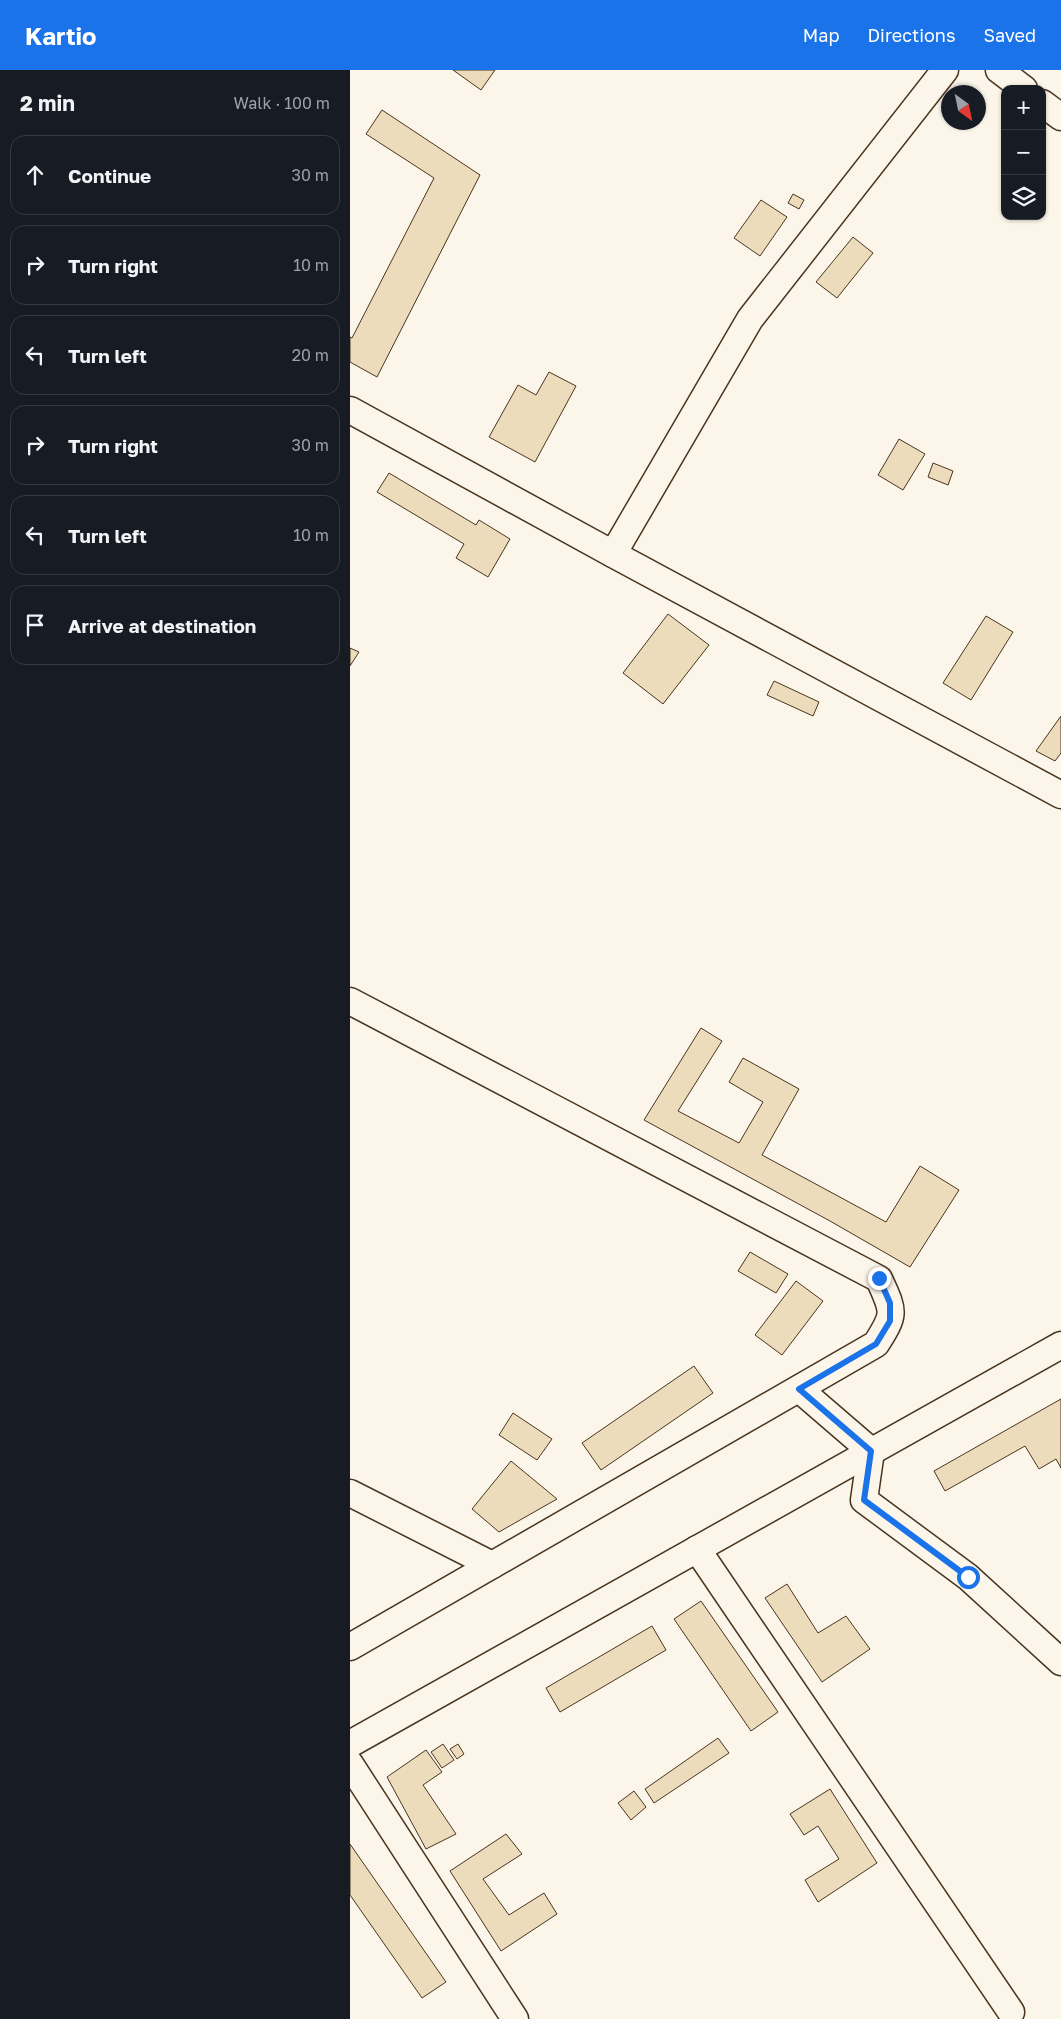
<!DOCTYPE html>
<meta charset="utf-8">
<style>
body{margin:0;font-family:"Golos Text",sans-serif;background:#20242c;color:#f1f3f6}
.controls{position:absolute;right:15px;top:15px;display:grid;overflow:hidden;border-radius:10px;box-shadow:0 1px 4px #0004}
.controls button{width:45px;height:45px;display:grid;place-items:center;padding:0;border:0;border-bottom:1px solid #363941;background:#171b24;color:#f1f3f6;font:25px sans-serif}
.compass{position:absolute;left:591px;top:15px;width:45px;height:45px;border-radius:50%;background:#171b24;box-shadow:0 1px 4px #0004;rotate:147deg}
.stop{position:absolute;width:15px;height:15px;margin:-11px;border:4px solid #1a73e8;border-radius:50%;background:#fff}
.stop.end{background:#1a73e8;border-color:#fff;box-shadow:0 1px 5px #0008}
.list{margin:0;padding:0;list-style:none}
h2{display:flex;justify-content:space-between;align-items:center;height:65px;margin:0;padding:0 20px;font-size:21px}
h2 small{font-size:16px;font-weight:400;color:#9ea1a6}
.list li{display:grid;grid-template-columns:32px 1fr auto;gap:15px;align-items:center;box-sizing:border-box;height:80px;margin:0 10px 10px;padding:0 10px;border:1px solid #363941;border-radius:15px}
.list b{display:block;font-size:19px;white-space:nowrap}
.list em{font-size:16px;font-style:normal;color:#9ea1a6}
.icon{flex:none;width:28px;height:28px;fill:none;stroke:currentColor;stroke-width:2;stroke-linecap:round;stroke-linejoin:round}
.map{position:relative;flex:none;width:711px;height:1949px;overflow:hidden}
header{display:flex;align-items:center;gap:30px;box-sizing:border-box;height:70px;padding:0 25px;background:#1a73e8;color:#fff}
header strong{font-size:24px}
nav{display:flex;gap:28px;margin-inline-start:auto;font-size:18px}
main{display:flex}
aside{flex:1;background:#171b24}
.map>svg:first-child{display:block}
.building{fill:#ecdcbc;stroke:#4a3520}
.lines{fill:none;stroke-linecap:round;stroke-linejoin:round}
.minor-casing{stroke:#4a3520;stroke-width:29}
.minor{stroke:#fbf6e9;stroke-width:26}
.route{stroke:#1a73e8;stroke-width:6}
</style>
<header>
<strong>Kartio</strong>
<nav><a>Map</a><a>Directions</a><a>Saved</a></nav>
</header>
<main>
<aside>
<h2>2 min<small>Walk · 100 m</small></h2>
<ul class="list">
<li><svg class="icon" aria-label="ahead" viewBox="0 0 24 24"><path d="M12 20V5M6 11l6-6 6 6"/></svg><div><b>Continue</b></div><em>30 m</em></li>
<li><svg class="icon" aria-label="right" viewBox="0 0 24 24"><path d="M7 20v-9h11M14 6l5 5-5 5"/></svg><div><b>Turn right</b></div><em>10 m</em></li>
<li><svg class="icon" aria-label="left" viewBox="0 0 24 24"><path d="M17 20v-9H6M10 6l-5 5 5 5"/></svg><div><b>Turn left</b></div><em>20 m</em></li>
<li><svg class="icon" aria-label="right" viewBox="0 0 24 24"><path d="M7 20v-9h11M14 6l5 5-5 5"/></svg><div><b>Turn right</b></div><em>30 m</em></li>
<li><svg class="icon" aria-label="left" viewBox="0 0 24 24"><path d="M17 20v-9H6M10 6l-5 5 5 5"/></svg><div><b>Turn left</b></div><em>10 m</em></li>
<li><svg class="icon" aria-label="arrive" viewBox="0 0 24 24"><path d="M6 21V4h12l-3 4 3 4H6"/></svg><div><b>Arrive at destination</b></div></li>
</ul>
</aside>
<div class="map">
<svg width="711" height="1949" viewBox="0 0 711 1949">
<rect width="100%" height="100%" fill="#fbf6e9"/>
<g class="building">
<polygon points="103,0 145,0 131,20"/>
<polygon points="32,40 130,105 27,307 0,292 0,267 2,268 84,108 16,64"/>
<polygon points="443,124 454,130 449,139 438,133"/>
<polygon points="411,130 437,147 410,186 384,168"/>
<polygon points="503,167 523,183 487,228 466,212"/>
<polygon points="199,302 226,316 185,392 139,367 168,315 186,325"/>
<polygon points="549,369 575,384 553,420 528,405"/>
<polygon points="583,393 603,401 598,415 578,407"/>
<polygon points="39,403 126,455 129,450 160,469 138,507 106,488 114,474 27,422"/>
<polygon points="318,544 359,575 313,634 273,603"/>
<polygon points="636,546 663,562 621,630 593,613"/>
<polygon points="0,578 9,582 0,596"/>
<polygon points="424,611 469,632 463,646 417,625"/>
<polygon points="711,646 711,683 705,691 686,681"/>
<polygon points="351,958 372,971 328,1041 389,1073 413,1032 379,1012 393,988 449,1019 412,1085 536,1152 570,1096 609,1120 560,1197 480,1151 294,1050"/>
<polygon points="400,1182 438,1204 426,1223 388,1201"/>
<polygon points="446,1211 473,1231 432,1285 405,1265"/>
<polygon points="344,1296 363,1323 251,1400 232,1373"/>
<polygon points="711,1329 711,1398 706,1389 689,1399 675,1376 595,1421 584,1401"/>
<polygon points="163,1343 202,1369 187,1390 149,1365"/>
<polygon points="161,1391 207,1429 149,1462 122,1439"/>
<polygon points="437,1514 468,1563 496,1546 520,1579 472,1612 415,1528"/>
<polygon points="351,1531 428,1642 401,1661 324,1549"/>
<polygon points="302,1556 316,1580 210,1642 196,1618"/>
<polygon points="368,1668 379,1683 304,1733 295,1719"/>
<polygon points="93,1674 104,1690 92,1698 81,1682"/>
<polygon points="108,1674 114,1684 107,1689 100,1679"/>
<polygon points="76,1680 92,1702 73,1715 106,1764 76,1779 37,1707"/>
<polygon points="480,1719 527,1793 468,1832 455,1810 489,1789 468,1756 454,1765 440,1744"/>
<polygon points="284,1721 296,1737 281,1750 268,1733"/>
<polygon points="156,1764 172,1784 133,1809 159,1845 194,1823 207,1844 151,1881 100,1801"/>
<polygon points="0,1774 96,1912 72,1928 0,1825"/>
</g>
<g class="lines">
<defs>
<g id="minor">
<polyline points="649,0 674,19"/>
<polyline points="692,33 711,47"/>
<polyline points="0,340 263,484 711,725"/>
<polyline points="263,484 400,249 595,0"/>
<path d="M 0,931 L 529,1209 C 544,1242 546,1243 526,1274 L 0,1577"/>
<polyline points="449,1319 521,1381 514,1430 618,1507 711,1592"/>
<polyline points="0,1423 142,1495"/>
<polyline points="347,1479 661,1942"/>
<polyline points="0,1674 711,1275"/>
<polyline points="0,1694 165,1949"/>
</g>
</defs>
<use href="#minor" class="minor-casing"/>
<use href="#minor" class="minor"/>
</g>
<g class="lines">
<polyline class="route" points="529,1208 540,1233 540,1251 526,1274 449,1319 521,1381 514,1430 618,1507"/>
</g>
</svg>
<div class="controls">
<button>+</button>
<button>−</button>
<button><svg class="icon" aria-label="layers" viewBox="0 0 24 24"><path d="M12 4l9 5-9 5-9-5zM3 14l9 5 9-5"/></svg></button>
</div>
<svg class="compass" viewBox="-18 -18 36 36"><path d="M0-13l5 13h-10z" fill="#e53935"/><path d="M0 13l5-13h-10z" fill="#9ea1a6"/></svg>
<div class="stop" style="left:618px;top:1507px"></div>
<div class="stop end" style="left:529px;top:1208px"></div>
</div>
</main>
